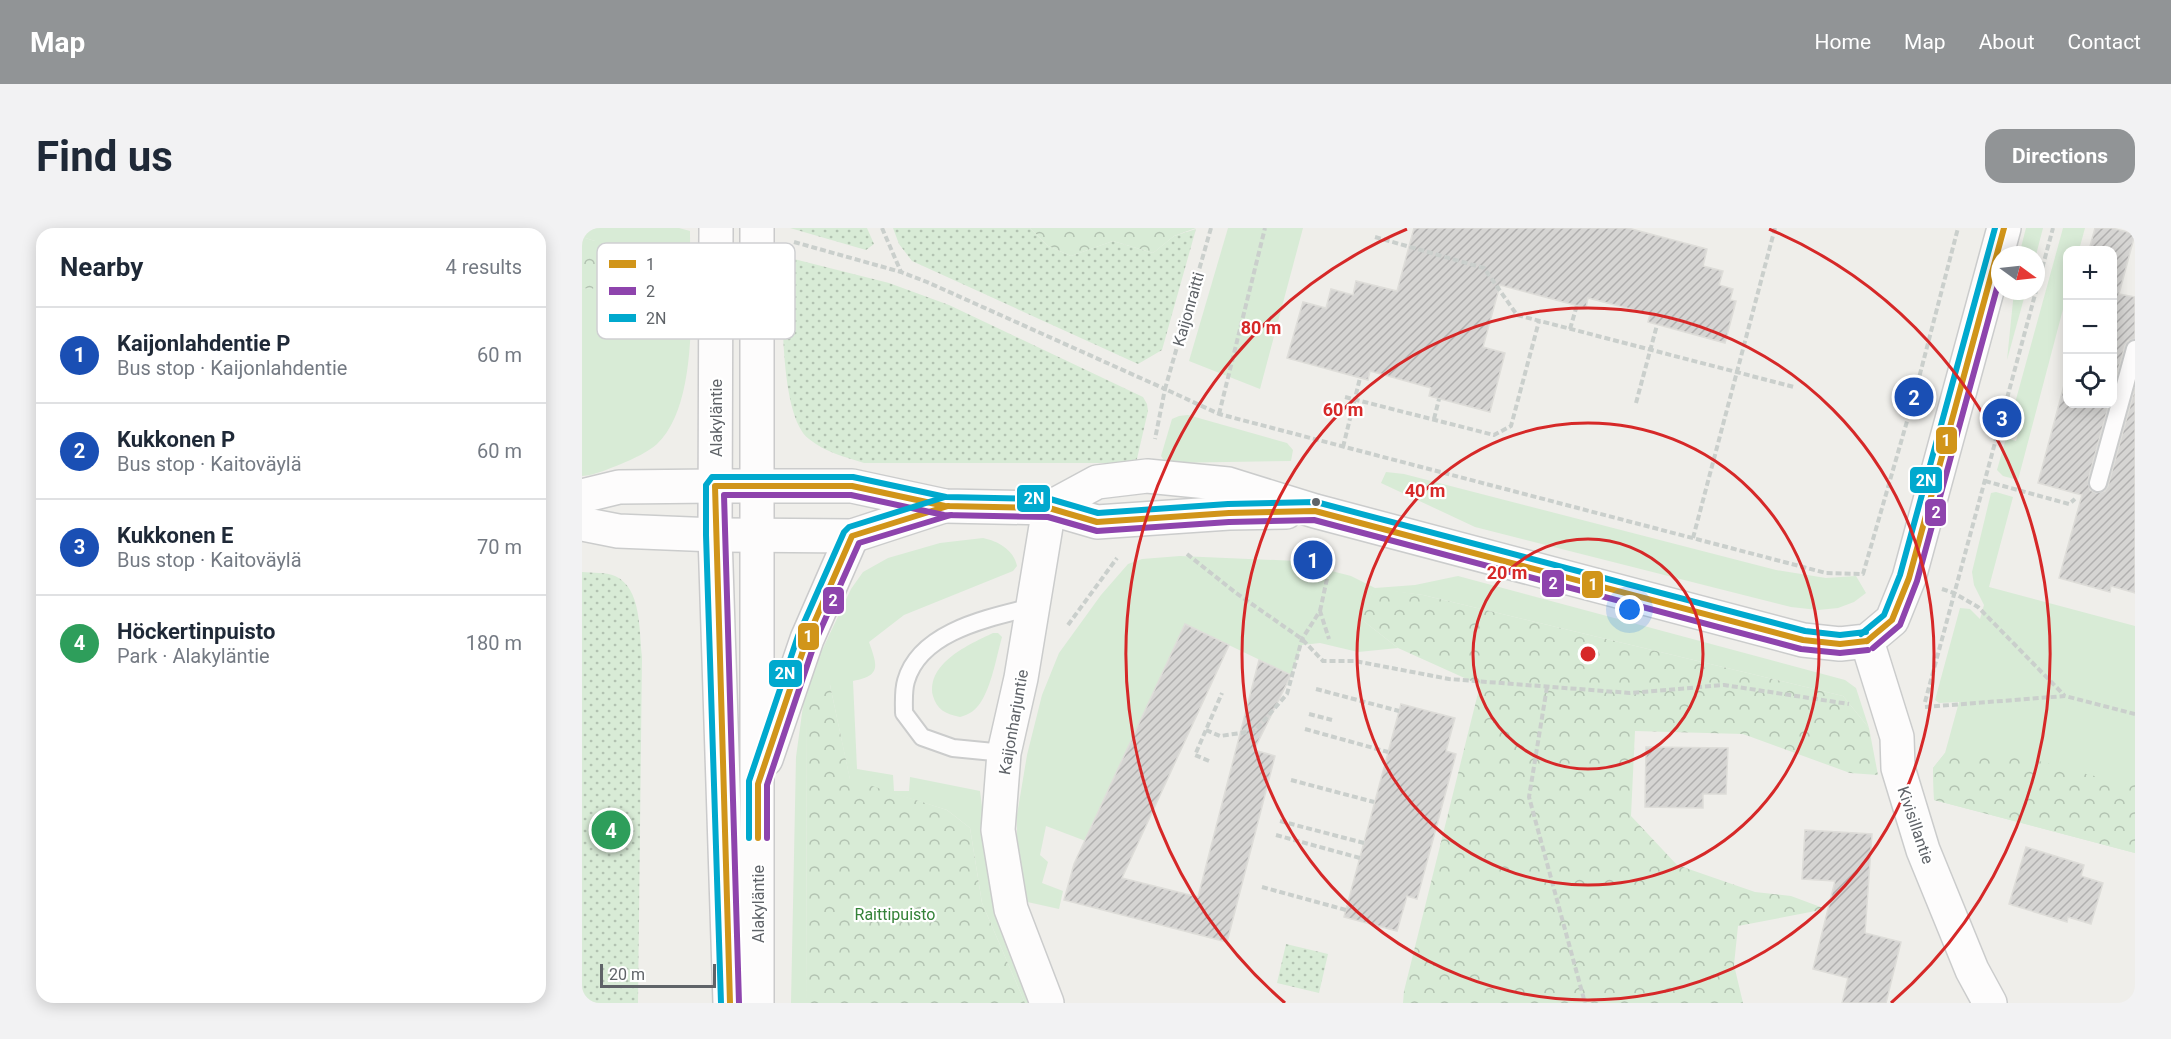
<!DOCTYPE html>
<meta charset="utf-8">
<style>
body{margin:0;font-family:Roboto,sans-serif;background:#f2f2f3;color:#1f2937}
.controls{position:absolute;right:18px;top:18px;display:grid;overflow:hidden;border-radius:12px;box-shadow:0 3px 15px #0003}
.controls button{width:54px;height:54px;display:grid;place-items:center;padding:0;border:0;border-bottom:2px solid #e0e1e3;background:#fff;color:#1f2937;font:30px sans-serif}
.compass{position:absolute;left:1409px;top:18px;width:54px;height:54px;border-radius:50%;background:#fff;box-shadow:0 3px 15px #0003;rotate:105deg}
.scale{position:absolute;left:18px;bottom:15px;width:116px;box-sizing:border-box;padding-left:6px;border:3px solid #5f6368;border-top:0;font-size:16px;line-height:21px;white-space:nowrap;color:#5f6368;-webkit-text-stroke:4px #fff;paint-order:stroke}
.you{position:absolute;left:1048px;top:382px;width:21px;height:21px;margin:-15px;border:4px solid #fff;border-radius:50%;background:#1a73e8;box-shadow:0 0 0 9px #1a73e833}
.badge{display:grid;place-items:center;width:39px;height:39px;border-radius:50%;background:#919496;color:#fff;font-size:20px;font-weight:700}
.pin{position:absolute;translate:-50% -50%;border:3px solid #fff;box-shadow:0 2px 6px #0006}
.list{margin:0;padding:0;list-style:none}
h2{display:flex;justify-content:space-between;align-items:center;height:78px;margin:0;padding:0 24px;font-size:26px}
h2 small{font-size:20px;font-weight:400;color:#747a83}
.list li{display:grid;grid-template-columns:39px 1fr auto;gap:18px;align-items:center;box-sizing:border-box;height:96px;padding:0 24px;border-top:2px solid #e0e1e3}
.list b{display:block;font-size:22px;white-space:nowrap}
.list p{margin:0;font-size:20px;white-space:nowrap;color:#747a83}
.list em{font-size:20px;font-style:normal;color:#747a83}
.icon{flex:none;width:33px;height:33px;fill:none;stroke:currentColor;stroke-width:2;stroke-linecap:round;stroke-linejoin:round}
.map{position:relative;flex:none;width:1553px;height:775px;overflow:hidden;border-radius:18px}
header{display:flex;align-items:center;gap:36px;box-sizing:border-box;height:84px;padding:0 30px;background:#919496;color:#fff}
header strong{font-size:28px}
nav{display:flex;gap:33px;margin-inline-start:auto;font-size:21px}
.intro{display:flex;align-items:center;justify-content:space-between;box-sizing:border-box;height:144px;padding:0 36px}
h1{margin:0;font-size:42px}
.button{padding:15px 27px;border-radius:18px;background:#919496;color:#fff;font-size:21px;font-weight:700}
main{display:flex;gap:36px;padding:0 36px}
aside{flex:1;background:#fff;border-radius:18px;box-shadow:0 3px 15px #0003}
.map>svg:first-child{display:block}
.green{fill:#d8ebd6}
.forest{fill:url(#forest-crowns)}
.park{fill:url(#park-dots)}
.building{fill:url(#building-hatch);stroke:#deddd9;stroke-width:1.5}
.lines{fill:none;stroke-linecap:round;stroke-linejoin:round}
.service-casing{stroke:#cbcccc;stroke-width:20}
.minor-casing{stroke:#cbcccc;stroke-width:36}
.tertiary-casing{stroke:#cbcccc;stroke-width:36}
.secondary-casing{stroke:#cacacb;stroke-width:36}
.path{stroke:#cacfcc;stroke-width:4;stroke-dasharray:6 3;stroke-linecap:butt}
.service{stroke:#fdfcfc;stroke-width:16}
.minor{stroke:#fdfcfc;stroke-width:33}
.tertiary{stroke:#fdfcfc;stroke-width:33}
.secondary{stroke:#fdfcfc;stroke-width:33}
.bus-1-casing{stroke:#fff;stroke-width:10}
.bus-2-casing{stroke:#fff;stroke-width:10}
.bus-3-casing{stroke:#fff;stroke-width:10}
.bus-1{stroke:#d1951a;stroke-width:6}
.bus-2{stroke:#8e44ad;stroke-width:6}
.bus-3{stroke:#00a9ce;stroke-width:6}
.ring{fill:none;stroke:#d62828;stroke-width:3}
.bus-dot{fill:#5f6368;stroke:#fff;stroke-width:2}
.labels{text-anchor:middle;stroke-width:4.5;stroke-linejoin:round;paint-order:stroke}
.street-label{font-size:16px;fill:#5f6368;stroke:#fff}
.park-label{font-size:16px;fill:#348238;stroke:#fff}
.key{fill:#fff;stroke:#cfd0d2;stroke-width:1.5}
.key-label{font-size:16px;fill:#5f6368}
.centre{fill:#d62828;stroke:#fff;stroke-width:3}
.ring-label{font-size:18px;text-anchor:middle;font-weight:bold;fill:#d62828;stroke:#fff;stroke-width:4.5;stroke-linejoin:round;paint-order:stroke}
.line-badge{stroke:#fff;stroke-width:2}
.badge-label{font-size:16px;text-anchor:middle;font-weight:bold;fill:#fff}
</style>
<header>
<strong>Map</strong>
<nav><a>Home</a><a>Map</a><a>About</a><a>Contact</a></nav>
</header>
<div class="intro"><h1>Find us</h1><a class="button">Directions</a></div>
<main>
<aside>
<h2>Nearby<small>4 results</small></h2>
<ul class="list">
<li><span class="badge" style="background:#1a4fb4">1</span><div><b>Kaijonlahdentie P</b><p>Bus stop · Kaijonlahdentie</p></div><em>60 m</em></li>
<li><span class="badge" style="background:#1a4fb4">2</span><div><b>Kukkonen P</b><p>Bus stop · Kaitoväylä</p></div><em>60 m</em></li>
<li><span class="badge" style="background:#1a4fb4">3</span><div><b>Kukkonen E</b><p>Bus stop · Kaitoväylä</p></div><em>70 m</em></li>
<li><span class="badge" style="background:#2e9e5b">4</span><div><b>Höckertinpuisto</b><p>Park · Alakyläntie</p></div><em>180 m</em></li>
</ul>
</aside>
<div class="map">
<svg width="1553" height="775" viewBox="0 0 1553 775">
<defs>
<pattern id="forest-crowns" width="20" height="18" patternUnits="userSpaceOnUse" patternTransform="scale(1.5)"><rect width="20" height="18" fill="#d8ebd6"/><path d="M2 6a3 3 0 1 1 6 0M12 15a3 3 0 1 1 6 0" fill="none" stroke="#b2c2b1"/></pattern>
<pattern id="park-dots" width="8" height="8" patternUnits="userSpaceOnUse" patternTransform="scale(1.5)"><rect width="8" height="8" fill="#d8ebd6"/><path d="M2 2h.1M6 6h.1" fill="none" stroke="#b2c2b1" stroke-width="1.8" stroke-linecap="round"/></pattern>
<pattern id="building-hatch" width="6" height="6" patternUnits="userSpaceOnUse" patternTransform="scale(1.5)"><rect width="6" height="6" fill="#d6d5d3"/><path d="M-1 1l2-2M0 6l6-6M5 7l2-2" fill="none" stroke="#b1b0af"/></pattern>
</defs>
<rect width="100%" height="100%" fill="#efeeea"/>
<g class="green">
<path d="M 0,0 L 97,0 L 108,3 C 108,59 119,175 75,216 C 66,224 51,231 39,236 C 26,241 14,247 0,248 L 0,60 L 11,61 L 13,13 L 0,9 Z"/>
<polygon points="646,0 721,0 678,161 607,133"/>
<polygon points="1444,0 1461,0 1454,27 1437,27"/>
<polygon points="1481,0 1503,0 1497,22 1486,22 1485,66 1436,252 1421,248 1415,242 1424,210 1434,213 1441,189 1430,186"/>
<polygon points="1432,63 1444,63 1425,132"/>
<polygon points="606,187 705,215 711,222 709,233 584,235 579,228 590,191 597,188"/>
<polygon points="804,244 822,246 1194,342 1244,350 1274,348 1284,365 1272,374 1256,380 1236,382 1209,379 893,299 799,255"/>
<polygon points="1414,264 1431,269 1407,359 1553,398 1553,625 1352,572 1351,540 1363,525 1377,474 1357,475 1353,472 1378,380 1388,381 1398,391 1402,377 1392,357 1390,344 1409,265"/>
<path d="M 401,310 C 416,313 432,322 435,338 L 431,343 L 322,387 L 287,414 C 295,437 300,448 271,453 L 275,541 L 311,547 L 312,563 L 327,563 L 328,549 L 398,563 L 412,673 L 451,775 L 443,775 L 400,675 L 388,600 L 365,582 L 268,552 L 248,457 L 224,480 L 225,775 L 209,775 L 214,529 L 224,456 L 269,361 L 281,344 L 306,330 L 358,315 Z"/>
<polygon points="598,328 716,333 717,341 739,346 742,341 769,348 793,360 833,357 876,348 1263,452 1274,460 1287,500 1261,468 841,367 792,361 779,391 816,420 776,424 738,415 720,417 709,447 603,396 506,605 530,623 464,598 458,627 466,634 460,655 481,663 477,681 441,673 435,638 435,587 445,527 460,467 477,425 519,367 546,336 560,331"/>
<path d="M 411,405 L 416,405 L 420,409 C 414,430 408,470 391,483 C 387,486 382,488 378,489 C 364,486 355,482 351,468 C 344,435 388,416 411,405 Z"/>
</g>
<g class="forest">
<polygon points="448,0 614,0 592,8 571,25 531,13 489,28 466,18"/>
<polygon points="0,9 13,13 17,37 11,61 0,60"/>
<polygon points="792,360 841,367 1261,468 1287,500 1296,547 1268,545 1161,506 1053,503 1049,588 1095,637 1173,664 1209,668 1244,681 1156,698 1152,737 1161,775 821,775 822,763 898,457 816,420 779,391"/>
<polygon points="248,457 268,551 365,582 388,600 400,675 443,775 225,775 224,480 230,459"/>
<polygon points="1363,525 1399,528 1435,527 1508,547 1553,557 1553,625 1352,572 1351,540"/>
</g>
<g class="park">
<polygon points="208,0 285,0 292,16 284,22"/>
<polygon points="311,0 448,0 466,18 489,28 531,13 571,25 592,8 614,1 580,122 556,136 330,33 317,16"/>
<path d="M 200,28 L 307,55 L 367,77 L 561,169 L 565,176 L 566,183 L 554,235 L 282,235 C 263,229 243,224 227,211 C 196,187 201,67 200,28 Z"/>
<path d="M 0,344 C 10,345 24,344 33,348 C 60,360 57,404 60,429 L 56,775 L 0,775 Z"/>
<polygon points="704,716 746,726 737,765 695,755"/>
</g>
<g class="building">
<polygon points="832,0 1046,0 1125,21 1121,38 1141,43 1137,57 1151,61 1148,72 1154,73 1143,115 1066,94 1068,86 1006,70 1004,80 918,57 901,119 923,125 908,184 847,168 849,160 788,143 786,152 705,130 721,74 744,80 749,61 771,67 774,53 815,63"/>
<polygon points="1513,0 1530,0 1553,6 1537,66 1553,69 1553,111 1546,113 1543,118 1530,163 1530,22 1507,22"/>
<polygon points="1485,146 1485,176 1527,176 1506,252 1508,262 1514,265 1523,263 1526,258 1553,160 1553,365 1529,358 1528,364 1477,350 1500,267 1456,255"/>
<polygon points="603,396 647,417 540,650 616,669 677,432 709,447 672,522 693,528 645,714 482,672 492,636"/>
<polygon points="819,476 873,490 864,523 874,526 835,671 825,668 815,703 762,689"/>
<polygon points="1064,519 1146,520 1144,566 1121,566 1121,580 1063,579"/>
<polygon points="1223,602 1290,606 1283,705 1319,714 1304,775 1260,775 1266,750 1231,741 1253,653 1220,651"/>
<polygon points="1444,619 1502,637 1499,648 1521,655 1509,696 1486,689 1485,694 1427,676"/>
</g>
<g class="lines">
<defs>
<g id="service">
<polyline points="1516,255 1553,121"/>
<path d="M 422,525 L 371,520 L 340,509 L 322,485 C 322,475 321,463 324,453 C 338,403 407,390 450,379"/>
</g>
<g id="minor">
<polyline points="0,268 37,259 133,258"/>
<polyline points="0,296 36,303 133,307"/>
<polyline points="1285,413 1315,509 1316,540 1341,622 1390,742 1408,775"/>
<polyline points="465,775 429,681 416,602 422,525 439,450 467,280"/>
</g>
<g id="tertiary">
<polyline points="133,258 270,258 363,278 467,280 515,294 647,285 704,284"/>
<polyline points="467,280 515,254 565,248 646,256 733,283 1221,412 1258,416 1285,413 1310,392 1327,350 1422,0"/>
<polyline points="133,307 270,308 362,278"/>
</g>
<g id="secondary">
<polyline points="134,0 133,307 148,775"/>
<polyline points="175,0 175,775"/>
<polyline points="184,531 225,411 270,308"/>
</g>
</defs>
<use href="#service" class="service-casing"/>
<use href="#minor" class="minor-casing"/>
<use href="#tertiary" class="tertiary-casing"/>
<use href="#secondary" class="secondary-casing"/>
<g class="path">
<polyline points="300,0 319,44"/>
<polyline points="629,0 583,161 637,186 1244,345 1281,346 1332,169 1376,0"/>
<polyline points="793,9 902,40 935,87 1212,159"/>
<polyline points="212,14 319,44 345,54 583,161 573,211"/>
<polyline points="988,101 995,77"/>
<polyline points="763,169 912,207 929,198 957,93"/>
<polyline points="1054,175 1075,97"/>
<polyline points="637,186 683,0"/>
<polyline points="852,191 857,171"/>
<polyline points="761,219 778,150"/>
<polyline points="1403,253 1487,276 1493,271"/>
<polyline points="1111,310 1193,0"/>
<polyline points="605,326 654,365 720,411 741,433 773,433 867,451 1048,465 1142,457 1267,476"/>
<polyline points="1360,361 1372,365 1396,379 1482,467"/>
<polyline points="738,383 748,337"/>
<polyline points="486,397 535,330"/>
<polyline points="965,459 947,569 1003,775"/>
<polyline points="734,461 817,483"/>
<polyline points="1343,474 1471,0"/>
<polyline points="1343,479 1483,468 1553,486"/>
<polyline points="727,486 750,492"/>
<polyline points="723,501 806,524"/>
<polyline points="624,502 638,508 673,503 705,466 720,411 738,383 747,411"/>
<polyline points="627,533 613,527 640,465"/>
<polyline points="709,552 792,574"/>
<polyline points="698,593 782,615"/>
<polyline points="694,607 778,630"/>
<polyline points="680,659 764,682"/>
</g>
<use href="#service" class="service"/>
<use href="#minor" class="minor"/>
<use href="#tertiary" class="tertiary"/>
<use href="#secondary" class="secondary"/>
<defs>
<g id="bus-1">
<polyline points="1285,413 1310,392 1327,350 1422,0"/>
<polyline points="176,610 176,556 225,411 270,308 366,278"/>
<polyline points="148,775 133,258 270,258 363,278 467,280 515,294 647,285 733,283 1221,412 1258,416 1285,413"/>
</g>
<g id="bus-2">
<polyline points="1291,420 1318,397 1335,353 1418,49"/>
<polyline points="185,610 185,557 233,414 277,315 369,287"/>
<polyline points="157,775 142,267 269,267 362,287 466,289 515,303 647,294 732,292 1219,421 1258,425 1286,422"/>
</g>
<g id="bus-3">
<polyline points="1279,406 1302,387 1318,347 1413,0"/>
<polyline points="167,610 167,553 216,408 262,304 267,299 363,269"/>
<polyline points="139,775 124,307 124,257 130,249 271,249 364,269 468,271 516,285 646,276 734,274 1223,403 1258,407 1284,404"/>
</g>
</defs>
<use href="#bus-1" class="bus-1-casing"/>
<use href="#bus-2" class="bus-2-casing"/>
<use href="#bus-3" class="bus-3-casing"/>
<use href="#bus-1" class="bus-1"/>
<use href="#bus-2" class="bus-2"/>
<use href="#bus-3" class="bus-3"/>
</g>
<g class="ring">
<circle cx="1006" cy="426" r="115"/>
<circle cx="1006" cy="426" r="231"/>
<circle cx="1006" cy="426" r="346"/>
<path d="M703 775A462 462 0 0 1 825 1M1187 1A462 462 0 0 1 1309 775"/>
</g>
<circle class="bus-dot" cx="734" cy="274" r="5"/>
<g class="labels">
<g class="street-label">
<text transform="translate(606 81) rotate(-74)" y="6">Kaijonraitti</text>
<text transform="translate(134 190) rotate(-90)" y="6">Alakyläntie</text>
<text transform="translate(431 494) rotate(-80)" y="6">Kaijonharjuntie</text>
<text transform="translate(1334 597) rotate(71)" y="6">Kivisillantie</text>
<text transform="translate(176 676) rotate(-90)" y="6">Alakyläntie</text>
</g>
<g class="park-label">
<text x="313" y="692">Raittipuisto</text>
</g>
</g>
<rect x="15" y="15" width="198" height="96" rx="9" class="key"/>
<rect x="27" y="32" width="27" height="8" fill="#d1951a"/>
<rect x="27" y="59" width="27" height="8" fill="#8e44ad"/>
<rect x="27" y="86" width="27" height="8" fill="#00a9ce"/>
<g class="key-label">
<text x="64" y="42">1</text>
<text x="64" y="69">2</text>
<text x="64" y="96">2N</text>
</g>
<circle cx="1006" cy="426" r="9" class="centre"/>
<g class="ring-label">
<text x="679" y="106">80 m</text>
<text x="761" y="188">60 m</text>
<text x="843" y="269">40 m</text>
<text x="925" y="351">20 m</text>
</g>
<g class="line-badge">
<rect x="1353" y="198" width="23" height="29" rx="6" fill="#d1951a"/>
<rect x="1327" y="238" width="34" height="28" rx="6" fill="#00a9ce"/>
<rect x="434" y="256" width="35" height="29" rx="6" fill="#00a9ce"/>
<rect x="1342" y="270" width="23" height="29" rx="6" fill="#8e44ad"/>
<rect x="959" y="341" width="24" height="29" rx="6" fill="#8e44ad"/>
<rect x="999" y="342" width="23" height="29" rx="6" fill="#d1951a"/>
<rect x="240" y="358" width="23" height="29" rx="6" fill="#8e44ad"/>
<rect x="215" y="394" width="23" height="29" rx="6" fill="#d1951a"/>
<rect x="186" y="431" width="35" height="29" rx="6" fill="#00a9ce"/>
</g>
<g class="badge-label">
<text x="1364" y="218">1</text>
<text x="1344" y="258">2N</text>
<text x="452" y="276">2N</text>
<text x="1354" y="290">2</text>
<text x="971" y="361">2</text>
<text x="1011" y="362">1</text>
<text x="251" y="378">2</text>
<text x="226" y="414">1</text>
<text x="203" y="451">2N</text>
</g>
</svg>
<div class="controls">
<button>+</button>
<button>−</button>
<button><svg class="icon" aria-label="locate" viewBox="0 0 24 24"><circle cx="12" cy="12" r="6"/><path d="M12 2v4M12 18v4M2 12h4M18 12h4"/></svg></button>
</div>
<svg class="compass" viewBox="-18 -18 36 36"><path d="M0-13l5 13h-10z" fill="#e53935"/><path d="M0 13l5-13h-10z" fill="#747a83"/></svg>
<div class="scale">20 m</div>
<div class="you"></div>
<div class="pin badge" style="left:731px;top:332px;background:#1a4fb4">1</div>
<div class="pin badge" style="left:1332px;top:169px;background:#1a4fb4">2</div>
<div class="pin badge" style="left:1420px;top:190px;background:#1a4fb4">3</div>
<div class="pin badge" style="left:29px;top:602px;background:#2e9e5b">4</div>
</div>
</main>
